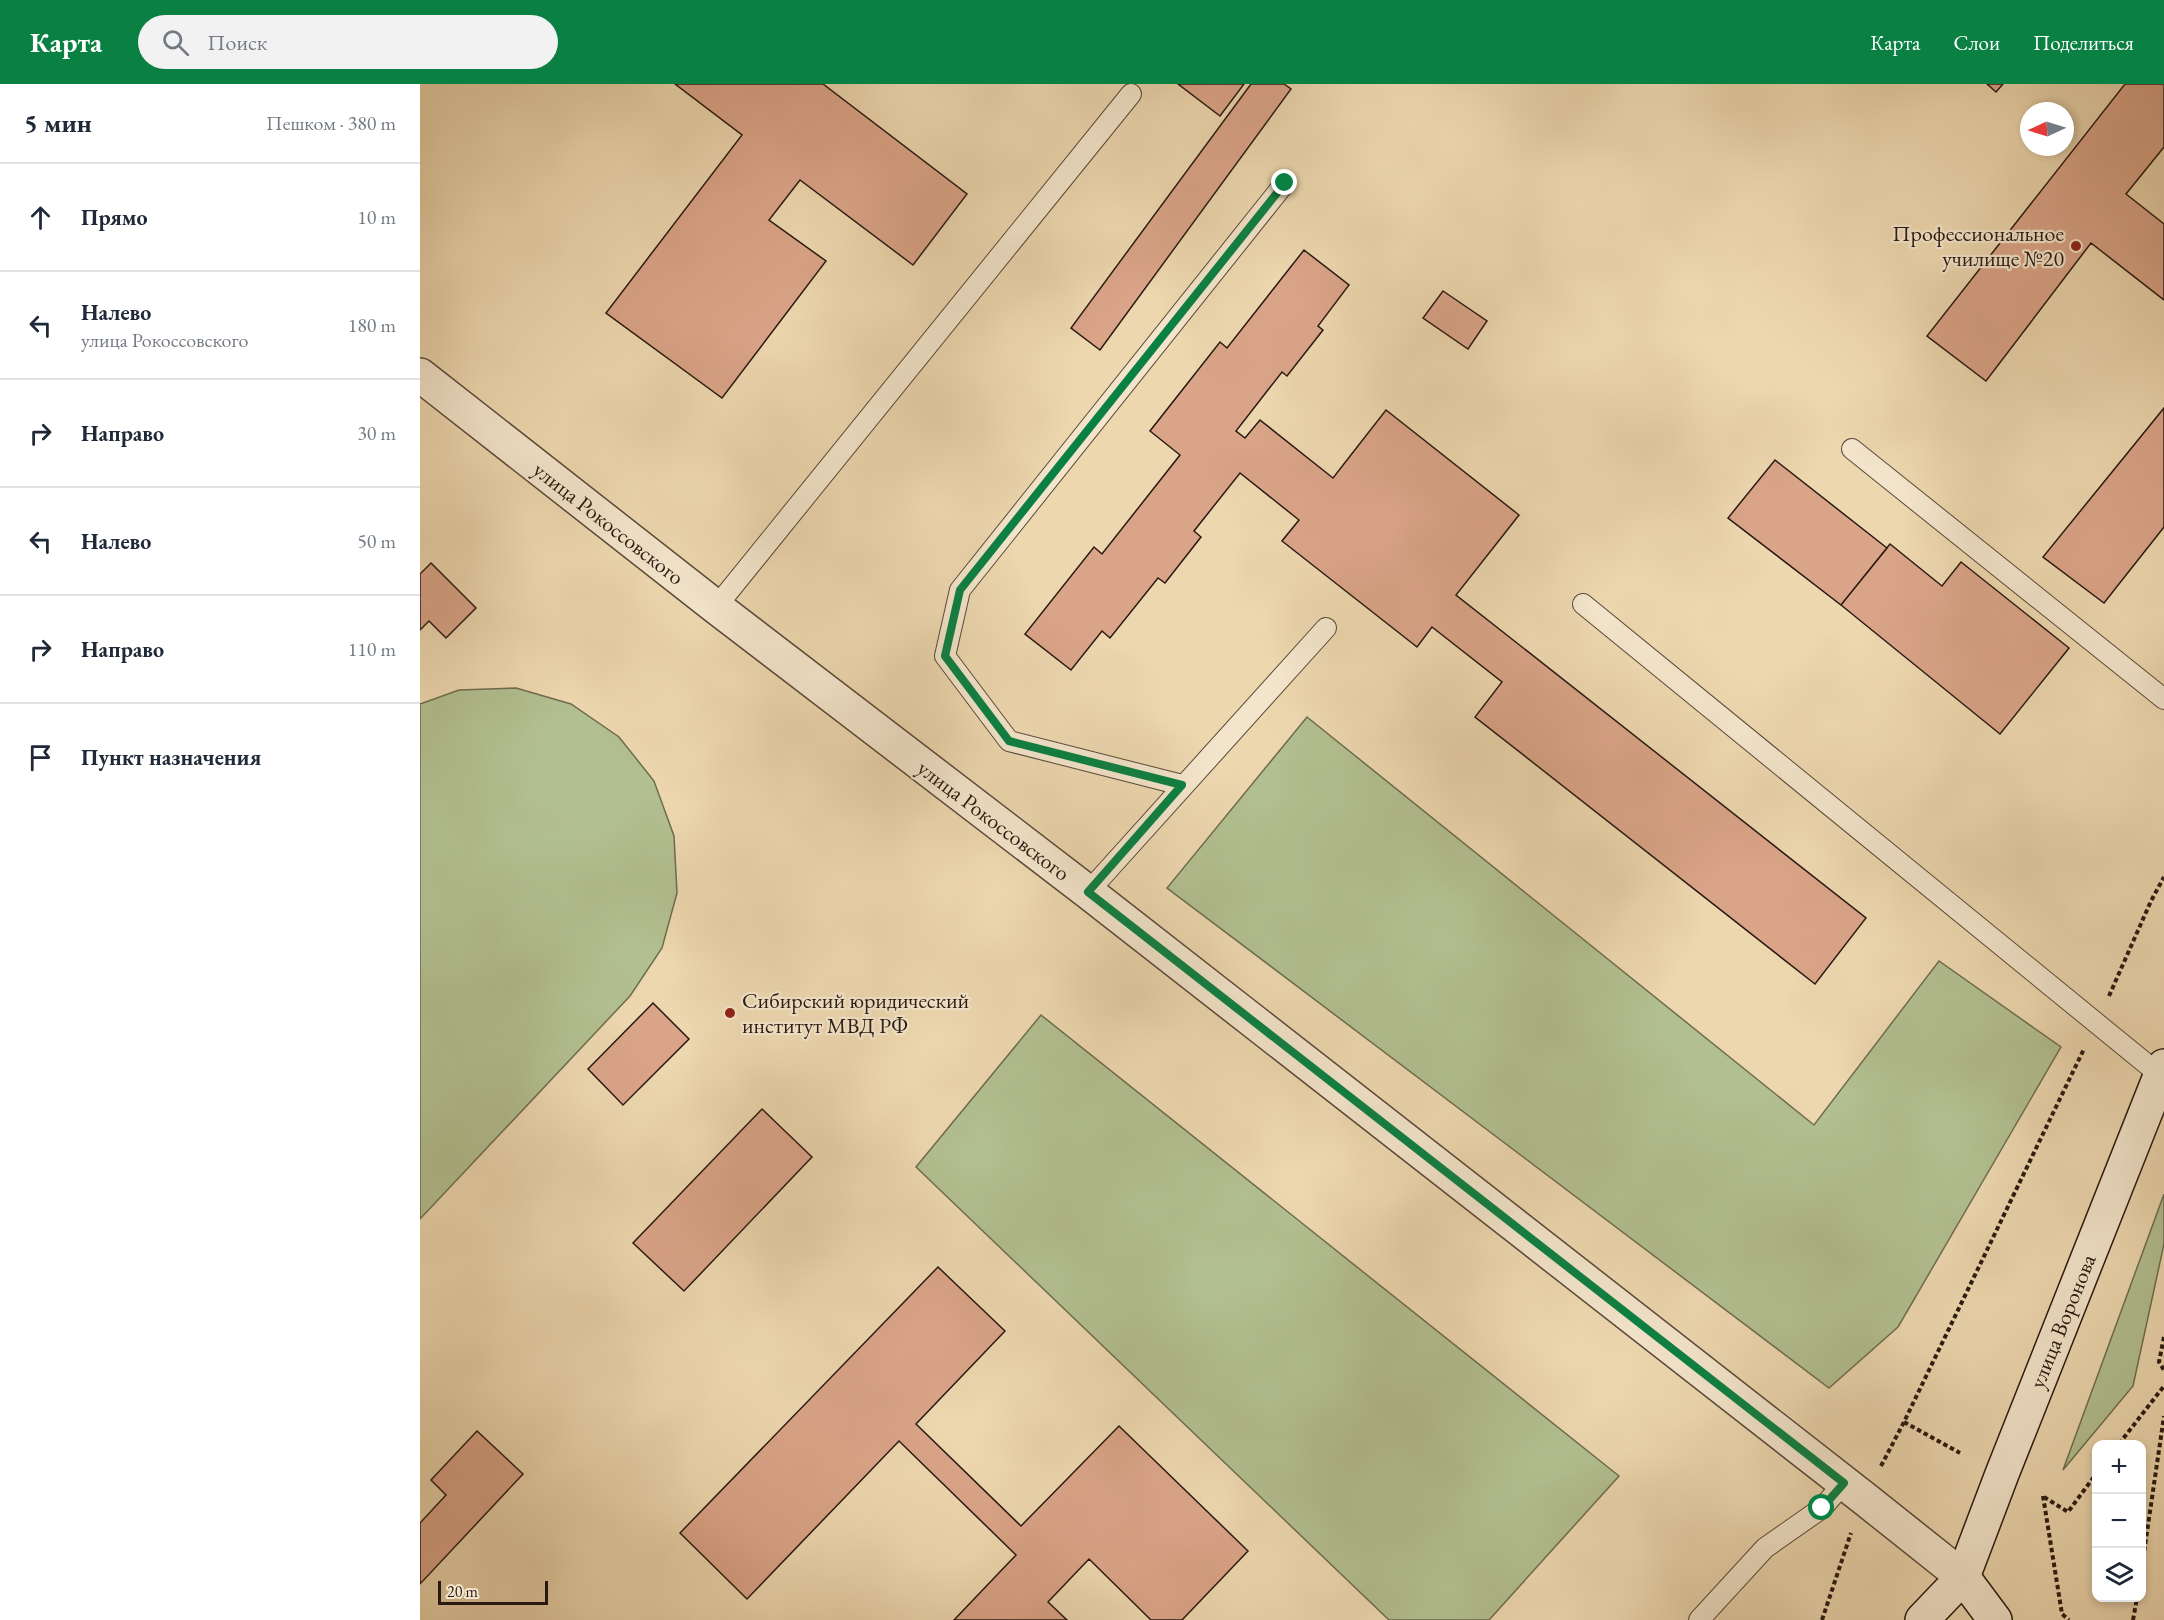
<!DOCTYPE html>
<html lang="ru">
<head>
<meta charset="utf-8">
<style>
	:root { --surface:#fff; --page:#f2f2f3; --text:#1f2937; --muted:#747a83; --line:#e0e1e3; --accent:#0b8043 }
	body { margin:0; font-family:"EB Garamond",serif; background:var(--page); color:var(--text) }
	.controls { position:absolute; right:18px; bottom:18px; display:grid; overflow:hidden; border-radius:12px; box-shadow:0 3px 9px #0003 }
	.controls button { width:54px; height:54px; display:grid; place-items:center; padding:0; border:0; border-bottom:2px solid var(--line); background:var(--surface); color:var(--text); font:30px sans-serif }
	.compass { position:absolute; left:1600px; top:18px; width:54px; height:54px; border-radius:50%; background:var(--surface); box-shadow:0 3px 9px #0003; rotate:266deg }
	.scale { position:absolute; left:18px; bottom:15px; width:110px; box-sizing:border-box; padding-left:6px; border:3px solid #291911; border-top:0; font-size:16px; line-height:21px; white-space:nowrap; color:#291911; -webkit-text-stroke:4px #f3e5cb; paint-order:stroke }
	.stop { position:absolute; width:18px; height:18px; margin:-14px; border:4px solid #0b8043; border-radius:50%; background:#fff }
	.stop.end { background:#0b8043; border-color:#fff; box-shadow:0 2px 6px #0008 }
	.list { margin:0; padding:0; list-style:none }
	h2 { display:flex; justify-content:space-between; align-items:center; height:78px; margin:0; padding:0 24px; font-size:26px }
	h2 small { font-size:20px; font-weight:400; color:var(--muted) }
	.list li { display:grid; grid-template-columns:39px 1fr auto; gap:18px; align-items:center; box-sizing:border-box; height:108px; padding:0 24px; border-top:2px solid var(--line) }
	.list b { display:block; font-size:22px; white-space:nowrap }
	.list p { margin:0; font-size:20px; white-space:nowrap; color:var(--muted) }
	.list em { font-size:20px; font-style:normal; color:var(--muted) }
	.icon { flex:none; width:33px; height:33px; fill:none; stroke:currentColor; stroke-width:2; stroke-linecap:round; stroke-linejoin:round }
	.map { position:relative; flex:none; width:1744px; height:1536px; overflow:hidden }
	header { display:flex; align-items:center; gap:36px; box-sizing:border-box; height:84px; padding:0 30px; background:var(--accent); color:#fff }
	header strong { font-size:28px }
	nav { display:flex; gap:33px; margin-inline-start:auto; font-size:21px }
	.search { width:420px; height:54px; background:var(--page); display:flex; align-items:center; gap:15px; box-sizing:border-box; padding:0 21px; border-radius:33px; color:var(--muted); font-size:22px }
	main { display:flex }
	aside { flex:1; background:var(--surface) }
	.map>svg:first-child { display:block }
	.green { fill:#b2bf90; stroke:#6e6c50; stroke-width:1.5 }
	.building { fill:#daa488; stroke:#291911; stroke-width:1.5 }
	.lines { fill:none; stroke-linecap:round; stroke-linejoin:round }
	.service-casing { stroke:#5a4838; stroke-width:22 }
	.minor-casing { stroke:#5a4838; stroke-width:36 }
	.secondary-casing { stroke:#291911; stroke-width:36 }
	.path { stroke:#291911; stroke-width:4; stroke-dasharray:4.5 3; stroke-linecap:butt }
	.service { stroke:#f3e5cb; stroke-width:20 }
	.minor { stroke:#f3e5cb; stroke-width:33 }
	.secondary { stroke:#f3e5cb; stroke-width:33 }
	.route { stroke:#0b8043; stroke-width:8 }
	.poi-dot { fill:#8f2418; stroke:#f3e5cb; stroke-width:2 }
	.labels { text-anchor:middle; stroke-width:4.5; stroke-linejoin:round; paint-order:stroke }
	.poi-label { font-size:22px; fill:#291911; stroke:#f3e5cb; text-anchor:end }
	.street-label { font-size:22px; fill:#291911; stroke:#f3e5cb }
</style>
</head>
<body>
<header>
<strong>Карта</strong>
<div class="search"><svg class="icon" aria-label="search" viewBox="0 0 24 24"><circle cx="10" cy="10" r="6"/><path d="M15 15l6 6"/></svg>Поиск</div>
<nav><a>Карта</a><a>Слои</a><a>Поделиться</a></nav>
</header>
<main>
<aside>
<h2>5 мин<small>Пешком · 380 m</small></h2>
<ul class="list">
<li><svg class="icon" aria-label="ahead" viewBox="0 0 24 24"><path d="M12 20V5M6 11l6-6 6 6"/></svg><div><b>Прямо</b></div><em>10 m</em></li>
<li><svg class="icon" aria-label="left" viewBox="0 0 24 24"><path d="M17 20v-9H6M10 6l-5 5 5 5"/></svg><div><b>Налево</b><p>улица Рокоссовского</p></div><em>180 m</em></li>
<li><svg class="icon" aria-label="right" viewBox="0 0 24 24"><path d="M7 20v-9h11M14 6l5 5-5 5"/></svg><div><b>Направо</b></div><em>30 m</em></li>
<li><svg class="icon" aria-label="left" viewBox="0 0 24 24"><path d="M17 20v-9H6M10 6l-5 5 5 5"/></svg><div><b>Налево</b></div><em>50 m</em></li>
<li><svg class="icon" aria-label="right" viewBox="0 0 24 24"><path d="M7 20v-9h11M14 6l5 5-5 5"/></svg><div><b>Направо</b></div><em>110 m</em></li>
<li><svg class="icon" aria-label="arrive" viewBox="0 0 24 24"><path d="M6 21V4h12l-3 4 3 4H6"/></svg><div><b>Пункт назначения</b></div></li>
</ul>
</aside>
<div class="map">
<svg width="1744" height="1536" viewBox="0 0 1744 1536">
	<rect width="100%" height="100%" fill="#edd7af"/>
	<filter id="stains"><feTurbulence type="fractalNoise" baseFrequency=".00333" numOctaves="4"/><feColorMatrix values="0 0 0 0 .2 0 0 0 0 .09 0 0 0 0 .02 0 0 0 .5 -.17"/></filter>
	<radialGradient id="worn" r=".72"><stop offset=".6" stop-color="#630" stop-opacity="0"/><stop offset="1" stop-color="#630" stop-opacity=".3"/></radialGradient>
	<path class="green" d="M96,604L151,620L199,653L234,697L254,752L257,809L242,864L210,912L0,1135V620L39,606Z
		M887,633L1394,1041L1519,877L1641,963L1478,1243L1409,1304L747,804Z
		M621,931L1199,1392L1069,1536H969L496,1083Z
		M1744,1110V1160L1713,1302L1643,1386Z"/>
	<path class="building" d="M255,0H403L547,110L493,181L380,96L349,136L406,177L302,314L186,229L322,51Z
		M758,0H824L800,32Z
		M831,0H864L871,5L680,266L651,244Z
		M1567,0H1583L1576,8Z
		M1705,0H1744V63L1706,110L1744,140V216L1671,159L1566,297L1507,252Z
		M884,166L929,201L898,242L903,246L867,292L862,288L816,347L825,354L840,336L913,394L966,326L1099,431L1036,511L1446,834L1395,900L1055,633L1082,598L1012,543L997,563L862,457L879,436L820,389L774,447L781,453L745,499L738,494L690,554L682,547L651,586L605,550L674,463L682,470L760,371L730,347L800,258L807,264Z
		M1023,207L1067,237L1048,265L1003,234Z
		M1744,324V443L1684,519L1623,473Z
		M1355,376L1467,464L1421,521L1308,434Z
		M1470,460L1522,502L1541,478L1649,564L1580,650L1421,521Z
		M11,479L56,524L26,554L9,537L0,546V490Z
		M233,919L269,955L203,1021L168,985Z
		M342,1025L392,1073L264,1207L213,1159Z
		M518,1183L585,1247L496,1340L601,1442L699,1342L828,1467L762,1536H731L669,1475L628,1518L647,1536H534L596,1471L479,1357L327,1515L260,1449Z
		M57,1347L103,1390L0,1500V1439L26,1411L11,1396Z"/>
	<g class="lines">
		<g class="service-casing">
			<path id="service" d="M1432,365L1744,615
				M1163,520L1740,991
				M296,523L711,10
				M762,701L589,657L525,572L540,506L865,99
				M668,808L906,544
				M1279,1536L1345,1464L1402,1424L1424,1399"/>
		</g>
		<g class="minor-casing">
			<path id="minor" d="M0,291L296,523L668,808L1445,1415L1543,1493"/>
		</g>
		<g class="secondary-casing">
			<path id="secondary" d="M1543,1493L1575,1536
				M1502,1536L1543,1493L1582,1390L1744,982"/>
		</g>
		<path class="path" d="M1689,912L1731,817L1744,793
			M1744,1253L1739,1278L1744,1286
			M1484,1338L1540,1369
			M1699,1360L1744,1302
			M1461,1382L1484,1338L1664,965
			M1623,1412L1642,1530L1649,1536
			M1624,1413L1648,1428L1676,1390
			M1722,1482L1744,1332
			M1402,1536L1431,1449
			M1713,1536L1717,1514"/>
		<use href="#service" class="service"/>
		<use href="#minor" class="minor"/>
		<use href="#secondary" class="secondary"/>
	</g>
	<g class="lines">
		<path class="route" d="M865,99L540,506L525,572L589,657L762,701L668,808L1424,1399L1402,1424"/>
	</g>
	<g class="poi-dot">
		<circle cx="1656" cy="162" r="6"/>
		<circle cx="310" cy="929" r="6"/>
	</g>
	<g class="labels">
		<g class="poi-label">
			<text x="1644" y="157">Профессиональное<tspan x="1644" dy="25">училище №20</tspan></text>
			<text x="322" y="924" text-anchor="start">Сибирский юридический<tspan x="322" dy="25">институт МВД РФ</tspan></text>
		</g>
		<g class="street-label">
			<text transform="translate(189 439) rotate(38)" y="8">улица Рокоссовского</text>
			<text transform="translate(574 736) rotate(37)" y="8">улица Рокоссовского</text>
			<text transform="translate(1642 1237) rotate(-68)" y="8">улица Воронова</text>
		</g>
	</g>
	<rect width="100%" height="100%" filter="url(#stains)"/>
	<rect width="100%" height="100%" fill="url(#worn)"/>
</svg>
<div class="controls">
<button>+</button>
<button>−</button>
<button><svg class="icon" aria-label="layers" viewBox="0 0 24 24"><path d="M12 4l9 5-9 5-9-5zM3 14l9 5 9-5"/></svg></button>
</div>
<svg class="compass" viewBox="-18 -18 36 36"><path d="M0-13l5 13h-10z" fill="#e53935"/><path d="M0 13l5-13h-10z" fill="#747a83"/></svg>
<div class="scale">20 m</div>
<div class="stop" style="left:1402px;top:1424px"></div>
<div class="stop end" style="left:865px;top:99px"></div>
</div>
</main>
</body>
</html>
